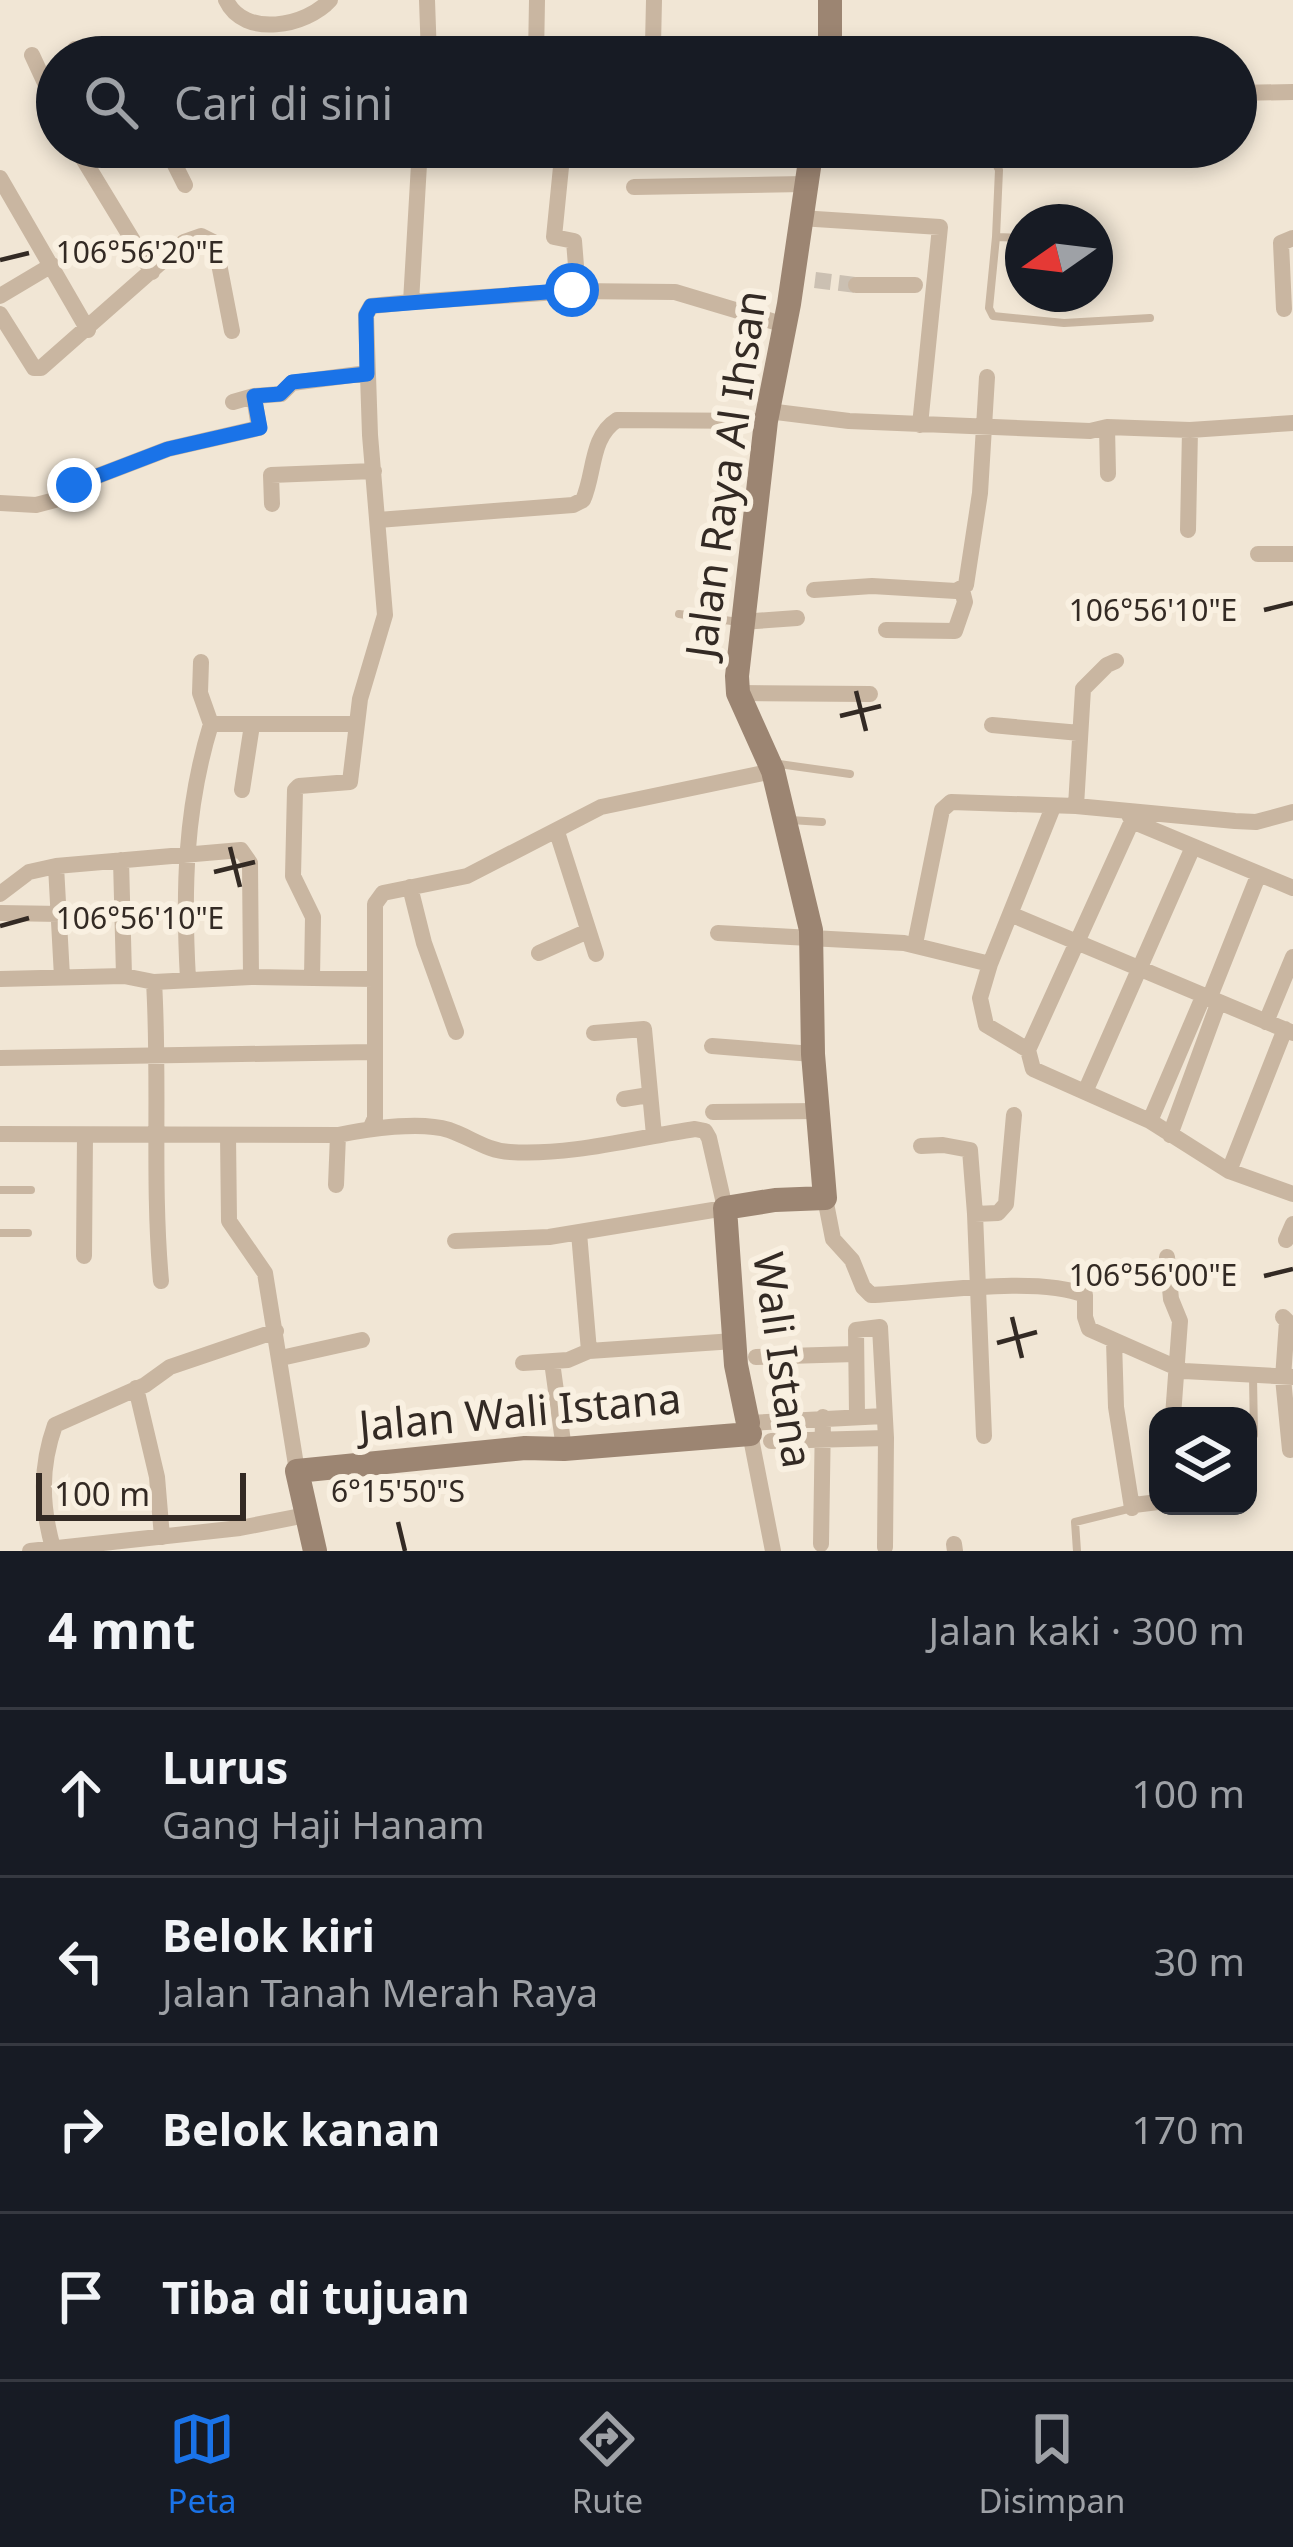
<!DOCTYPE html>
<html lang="id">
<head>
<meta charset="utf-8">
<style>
	:root { --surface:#171b24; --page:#20242c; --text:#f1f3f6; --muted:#9ea1a6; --line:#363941; --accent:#1a73e8 }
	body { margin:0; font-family:"Noto Sans",sans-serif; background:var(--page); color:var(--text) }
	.controls { position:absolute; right:36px; bottom:36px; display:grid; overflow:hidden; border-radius:24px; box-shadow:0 6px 18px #0003 }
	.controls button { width:108px; height:108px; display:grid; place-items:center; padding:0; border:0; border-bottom:3px solid var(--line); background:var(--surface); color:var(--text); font:60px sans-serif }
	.compass { position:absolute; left:1005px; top:204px; width:108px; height:108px; border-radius:50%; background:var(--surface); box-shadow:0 6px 18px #0003; rotate:256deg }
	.scale { position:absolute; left:36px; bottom:30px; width:210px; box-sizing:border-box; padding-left:12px; border:6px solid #332a24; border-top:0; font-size:33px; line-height:42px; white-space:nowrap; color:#332a24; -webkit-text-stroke:9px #f9f0e1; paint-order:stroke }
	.stop { position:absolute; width:36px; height:36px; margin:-27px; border:9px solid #1a73e8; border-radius:50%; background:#fff }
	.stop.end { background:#1a73e8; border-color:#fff; box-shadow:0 3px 12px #0008 }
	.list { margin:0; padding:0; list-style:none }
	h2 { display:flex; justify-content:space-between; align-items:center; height:156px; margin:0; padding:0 48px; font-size:51px }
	h2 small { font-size:39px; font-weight:400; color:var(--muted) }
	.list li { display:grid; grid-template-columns:78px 1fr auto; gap:36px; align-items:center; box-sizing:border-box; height:168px; padding:0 48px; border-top:3px solid var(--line) }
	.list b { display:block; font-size:45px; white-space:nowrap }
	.list p { margin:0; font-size:39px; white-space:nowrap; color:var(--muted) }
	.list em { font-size:39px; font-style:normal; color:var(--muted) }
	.icon { flex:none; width:66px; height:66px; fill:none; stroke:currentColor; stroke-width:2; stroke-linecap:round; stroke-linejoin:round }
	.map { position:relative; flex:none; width:1293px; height:1551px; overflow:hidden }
	.search { position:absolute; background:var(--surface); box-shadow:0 6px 18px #0003; left:36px; right:36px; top:36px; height:132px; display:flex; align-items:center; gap:30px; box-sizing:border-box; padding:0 42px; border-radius:66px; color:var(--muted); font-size:45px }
	.sheet { height:828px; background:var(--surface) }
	nav { display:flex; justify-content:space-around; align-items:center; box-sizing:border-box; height:168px; border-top:3px solid var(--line); background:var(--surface); font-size:33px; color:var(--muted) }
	nav a { display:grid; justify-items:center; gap:6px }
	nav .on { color:var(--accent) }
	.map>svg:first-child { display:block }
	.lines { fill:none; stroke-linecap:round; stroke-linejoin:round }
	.street-tunnel { stroke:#cbc0b2; stroke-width:16; stroke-dasharray:16 8; stroke-linecap:butt }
	.lane { stroke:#c9b6a1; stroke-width:8 }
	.street { stroke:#c9b6a1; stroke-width:16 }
	.secondary { stroke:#9c8572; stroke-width:24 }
	.route { stroke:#1a73e8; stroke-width:15 }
	.ticks { fill:none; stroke:#332a24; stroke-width:4.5 }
	.labels { text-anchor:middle; stroke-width:12; stroke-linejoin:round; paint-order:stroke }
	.street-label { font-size:42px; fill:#332a24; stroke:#f9f0e1 }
	.ticks-label { font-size:30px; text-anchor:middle; fill:#332a24; stroke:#f9f0e1; stroke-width:12; stroke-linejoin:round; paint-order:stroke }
</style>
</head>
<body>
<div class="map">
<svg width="1293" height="1551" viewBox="0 0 1293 1551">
	<rect width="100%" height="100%" fill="#f1e6d5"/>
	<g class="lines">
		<path class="street-tunnel" d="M815,280L856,285"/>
		<path class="lane" d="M889,147L996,164L999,170L996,237L1023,238
			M996,237L989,308L993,316L1064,323L1150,318
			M1095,243H1101
			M679,614L739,622
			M779,764L850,774
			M790,820L822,822
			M0,1190H31
			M0,1233H28
			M1253,1377L1254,1435
			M1077,1551L1075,1522L1132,1508"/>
		<path class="street" d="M226,0C244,39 307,26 330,0
			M427,0L429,57
			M75,49L117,57
			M32,55L57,109
			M536,57L537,0
			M645,57L653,45L654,0
			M1236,93L1293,92
			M76,147L152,272
			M166,147L185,185
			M563,147L554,237L574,241L578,291
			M0,178L88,330
			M634,187L805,184
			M800,218L940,227L920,425
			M856,285H915
			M0,296L52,265
			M411,302L572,291L675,292L785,325
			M1284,309L1281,243L1293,238
			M0,314L34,368H41L184,242L201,236L215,243L232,331
			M233,402L254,396
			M768,411L849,421L1090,431L1107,427L1190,430L1293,423
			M1107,427L1108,474
			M0,503L36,505L55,500L74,485L168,449L259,428L254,396L281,394L292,383L367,373
			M272,504L271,475L374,471
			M378,520L573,505L583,500C595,474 590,437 617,420L766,421
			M1188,530L1190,430
			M1258,554H1293
			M814,590L872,586L956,591L966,585L980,493L987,377
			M741,622L797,618
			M886,630L955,631L965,602L962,590
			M201,662L200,693L211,724
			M738,693L870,694
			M992,725L1080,733
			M242,790L252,725
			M1076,806L1083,689L1107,665L1116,661
			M1053,807L990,964L980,998L986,1025L1028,1050L1033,1069L1150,1121L1229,1171L1293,1194
			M1129,815L1132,821L1293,888
			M557,832L596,954
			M121,860L124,976
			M56,866L62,977
			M410,887L424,943L456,1032
			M0,894L29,872L56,866L241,850L250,863L251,977
			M0,913L61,914
			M1010,914L1293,1033
			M718,933L904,943L990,964
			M915,944L942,810L951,802L1076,806L1235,821L1256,822L1293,812
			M539,953L588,931
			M312,978L313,917L293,876L295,790L299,786L350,782L360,699L385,615L370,435L366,315L371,306L411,302L420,147
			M0,979L124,976L154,982L251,977L373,979
			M188,979C183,891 185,808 211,724H355
			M154,982C160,1082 152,1181 161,1281
			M1209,999L1258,876
			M1266,1022L1293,957
			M594,1033L644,1029L654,1135
			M712,1046L813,1054
			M1028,1050L1132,821
			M0,1058L372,1052
			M1085,1092L1193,847
			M624,1099L649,1095
			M713,1112L820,1111
			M1150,1121L1203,997
			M370,1129L375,1118V904L383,893L467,876L601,807L773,771
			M0,1134L338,1135C368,1129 420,1121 449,1130C470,1137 487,1151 510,1152C570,1156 635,1138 695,1129L705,1131L709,1138L725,1208L549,1237L455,1241
			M228,1135L229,1221L265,1273L297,1471
			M1170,1135L1218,1004
			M921,1146L943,1145L970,1150L975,1214
			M1229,1171L1285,1029
			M336,1185L338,1135
			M825,1198L833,1239L852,1260L863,1287L871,1295C927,1293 1037,1275 1085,1295V1317L1089,1329L1184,1371L1293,1377
			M1286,1240L1293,1224
			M84,1256L85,1135
			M1167,1257L1171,1299L1180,1321L1173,1416
			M1283,1317L1287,1321L1283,1378L1290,1450
			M1114,1341L1116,1407L1132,1508
			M589,1351L734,1341
			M756,1357L855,1354
			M281,1358L362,1340
			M552,1362L564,1449
			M523,1363L568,1360L589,1351L579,1233
			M136,1388L157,1477L162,1537
			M857,1415L856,1330L880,1327L886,1438L885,1547
			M984,1436L975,1214L998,1213L1006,1204L1014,1115
			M771,1441L886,1438
			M1134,1505L1158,1502
			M821,1544L823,1417
			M954,1544L955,1551
			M53,1548C41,1505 40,1467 55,1425L145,1385L170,1367L276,1331
			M30,1551L240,1528L306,1515
			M773,1551L748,1423L884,1416"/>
		<path class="secondary" d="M830,57V0
			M748,1423L736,1365L725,1208L775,1200L825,1198L813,1054L811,930L773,771L738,693L737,676L766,421L789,304L812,147
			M315,1551L297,1471L525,1448L564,1449L750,1434"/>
	</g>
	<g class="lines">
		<path class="route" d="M74,485L168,449L260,428L254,396L280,394L292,382L367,374L366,315L371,306L572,290"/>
	</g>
	<path class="ticks" d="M0,260L29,253M1264,610L1293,603M856,691L866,731M840,716L881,706M230,847L240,887M214,872L255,862M0,926L29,918M1264,1276L1293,1269M1012,1317L1022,1358M997,1343L1037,1332M398,1522L405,1551"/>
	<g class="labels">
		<g class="street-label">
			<text transform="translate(726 474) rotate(-82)" y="15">Jalan Raya Al Ihsan</text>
			<text transform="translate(783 1360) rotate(82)" y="15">Wali Istana</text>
			<text transform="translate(520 1412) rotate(-5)" y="15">Jalan Wali Istana</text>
		</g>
	</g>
	<g class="ticks-label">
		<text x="140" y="263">106°56'20"E</text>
		<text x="1153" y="621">106°56'10"E</text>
		<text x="140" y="929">106°56'10"E</text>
		<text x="1153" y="1286">106°56'00"E</text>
		<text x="398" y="1502">6°15'50"S</text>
	</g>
</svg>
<div class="controls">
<button><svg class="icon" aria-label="layers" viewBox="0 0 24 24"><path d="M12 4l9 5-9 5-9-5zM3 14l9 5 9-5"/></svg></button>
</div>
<svg class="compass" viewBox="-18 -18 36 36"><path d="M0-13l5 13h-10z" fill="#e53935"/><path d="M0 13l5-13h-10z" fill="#9ea1a6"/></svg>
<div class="scale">100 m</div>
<div class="stop" style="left:572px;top:290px"></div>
<div class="stop end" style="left:74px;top:485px"></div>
<div class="search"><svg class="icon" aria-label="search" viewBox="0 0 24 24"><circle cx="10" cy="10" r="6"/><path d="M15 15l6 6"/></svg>Cari di sini</div>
</div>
<section class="sheet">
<h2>4 mnt<small>Jalan kaki · 300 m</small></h2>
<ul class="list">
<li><svg class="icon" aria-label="ahead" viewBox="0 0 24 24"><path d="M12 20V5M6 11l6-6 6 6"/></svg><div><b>Lurus</b><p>Gang Haji Hanam</p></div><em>100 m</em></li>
<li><svg class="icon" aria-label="left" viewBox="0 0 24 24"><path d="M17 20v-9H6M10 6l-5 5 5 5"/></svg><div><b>Belok kiri</b><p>Jalan Tanah Merah Raya</p></div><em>30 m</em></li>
<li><svg class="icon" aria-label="right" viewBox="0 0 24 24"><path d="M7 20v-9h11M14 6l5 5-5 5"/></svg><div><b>Belok kanan</b></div><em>170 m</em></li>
<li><svg class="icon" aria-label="arrive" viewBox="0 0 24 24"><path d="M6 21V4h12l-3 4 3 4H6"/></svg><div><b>Tiba di tujuan</b></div></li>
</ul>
</section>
<nav>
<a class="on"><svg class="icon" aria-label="map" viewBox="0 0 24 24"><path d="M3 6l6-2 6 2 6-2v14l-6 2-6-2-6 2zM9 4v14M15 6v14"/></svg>Peta</a>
<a><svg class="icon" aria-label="directions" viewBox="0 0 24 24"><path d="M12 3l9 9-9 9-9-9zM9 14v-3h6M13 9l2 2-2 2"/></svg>Rute</a>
<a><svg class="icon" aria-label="saved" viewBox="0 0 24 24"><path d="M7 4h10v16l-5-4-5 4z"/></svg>Disimpan</a>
</nav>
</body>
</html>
